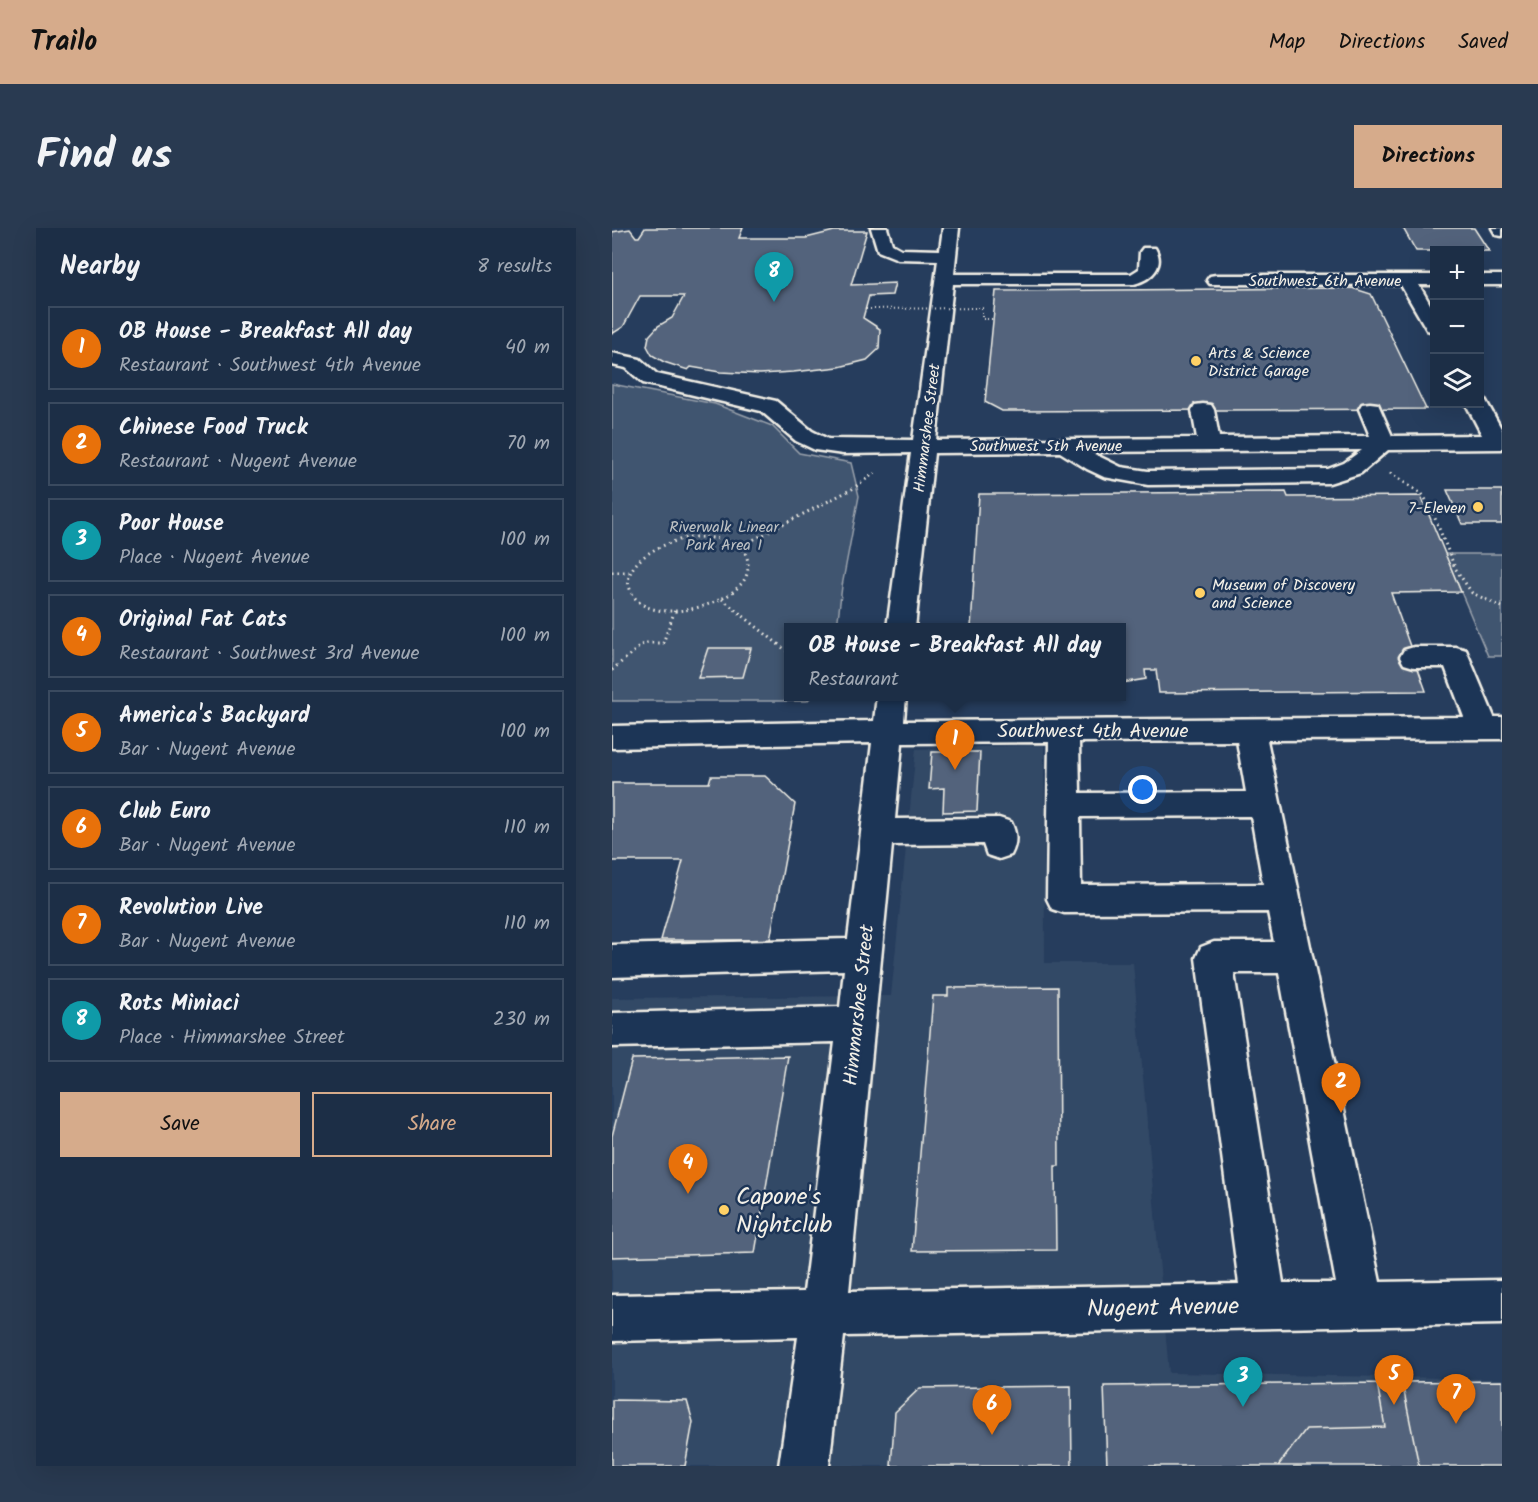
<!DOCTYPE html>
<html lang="en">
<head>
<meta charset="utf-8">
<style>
	:root { --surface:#1c2e46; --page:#293a51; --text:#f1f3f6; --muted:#a0a8b3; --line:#3a4a5f; --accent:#d6ab8b }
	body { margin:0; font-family:Kalam,sans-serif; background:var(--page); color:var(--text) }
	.controls { position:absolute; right:18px; top:18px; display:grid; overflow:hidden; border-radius:0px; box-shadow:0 6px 24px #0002 }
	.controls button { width:54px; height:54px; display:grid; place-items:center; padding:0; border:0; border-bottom:2px solid var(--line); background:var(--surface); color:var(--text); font:30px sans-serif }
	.you { position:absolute; left:531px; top:562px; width:21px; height:21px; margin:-15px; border:4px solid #fff; border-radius:50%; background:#1a73e8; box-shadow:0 0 0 9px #1a73e833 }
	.badge { display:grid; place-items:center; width:39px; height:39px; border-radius:50%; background:var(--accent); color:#fff; font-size:20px; font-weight:700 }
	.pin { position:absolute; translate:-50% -50px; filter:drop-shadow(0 2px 3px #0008) }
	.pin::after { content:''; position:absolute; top:32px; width:21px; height:18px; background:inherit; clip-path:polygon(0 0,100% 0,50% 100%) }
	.popup { position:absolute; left:172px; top:395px; width:342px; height:78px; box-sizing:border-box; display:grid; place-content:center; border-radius:0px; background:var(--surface); filter:drop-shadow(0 2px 4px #0005); font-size:20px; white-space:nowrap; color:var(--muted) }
	.popup b { font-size:22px; color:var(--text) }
	.popup::after { content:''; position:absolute; left:50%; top:100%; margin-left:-12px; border:12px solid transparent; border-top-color:var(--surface) }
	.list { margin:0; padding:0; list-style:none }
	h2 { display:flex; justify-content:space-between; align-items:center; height:78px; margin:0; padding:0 24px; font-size:26px }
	h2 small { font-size:20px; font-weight:400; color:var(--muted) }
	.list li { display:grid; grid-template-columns:39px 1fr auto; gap:18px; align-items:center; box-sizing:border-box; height:84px; margin:0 12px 12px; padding:0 12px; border:2px solid var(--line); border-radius:0px }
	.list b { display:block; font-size:22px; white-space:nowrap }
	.list p { margin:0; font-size:20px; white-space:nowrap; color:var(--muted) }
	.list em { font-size:20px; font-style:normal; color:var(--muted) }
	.actions { display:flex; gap:12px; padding:18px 24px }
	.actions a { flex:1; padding:14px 0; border:2px solid var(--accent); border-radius:0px; text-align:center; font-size:21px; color:var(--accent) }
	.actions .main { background:var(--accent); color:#111 }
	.icon { flex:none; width:33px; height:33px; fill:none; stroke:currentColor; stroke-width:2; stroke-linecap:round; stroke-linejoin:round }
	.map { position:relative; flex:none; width:890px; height:1238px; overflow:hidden; border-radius:0px }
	header { display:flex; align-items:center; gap:36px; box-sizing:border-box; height:84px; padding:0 30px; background:var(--accent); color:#111 }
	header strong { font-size:28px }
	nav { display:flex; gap:33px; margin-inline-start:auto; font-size:21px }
	.intro { display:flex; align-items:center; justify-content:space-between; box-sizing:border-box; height:144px; padding:0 36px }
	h1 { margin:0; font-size:42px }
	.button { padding:15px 27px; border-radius:0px; background:var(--accent); color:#111; font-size:21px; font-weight:700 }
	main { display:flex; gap:36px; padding:0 36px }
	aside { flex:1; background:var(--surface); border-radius:0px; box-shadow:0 6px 24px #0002 }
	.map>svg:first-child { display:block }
	.built { fill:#334966 }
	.green { fill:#40546f; stroke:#9aa2ac; stroke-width:1.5 }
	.building { fill:#52647b; stroke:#f4f1e8; stroke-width:1.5 }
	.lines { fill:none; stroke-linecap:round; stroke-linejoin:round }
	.minor-casing { stroke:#f4f1e8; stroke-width:5 }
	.major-casing { stroke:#f4f1e8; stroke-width:5 }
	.path { stroke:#f4f1e8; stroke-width:3; stroke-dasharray:1.5 4; stroke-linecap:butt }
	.minor { fill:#1d3557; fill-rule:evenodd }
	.major { fill:#1d3557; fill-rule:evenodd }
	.path-bridge { stroke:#f4f1e8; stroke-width:2; stroke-dasharray:1 3; stroke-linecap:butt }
	.poi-dot { fill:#ffd166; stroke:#1d3557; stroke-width:2 }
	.labels { text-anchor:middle; stroke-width:5; stroke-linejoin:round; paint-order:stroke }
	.far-street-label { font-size:16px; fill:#f4f1e8; stroke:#1d3557 }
	.far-poi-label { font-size:16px; fill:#f4f1e8; stroke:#1d3557; text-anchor:start }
	.far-park-label { font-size:16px; fill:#bec2c4; stroke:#1d3557 }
	.street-label { font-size:20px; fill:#f4f1e8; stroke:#1d3557 }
	.near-poi-label { font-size:24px; fill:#f4f1e8; stroke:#1d3557; text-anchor:start }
	.near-street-label { font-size:24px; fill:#f4f1e8; stroke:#1d3557 }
</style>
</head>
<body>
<header>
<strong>Trailo</strong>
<nav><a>Map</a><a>Directions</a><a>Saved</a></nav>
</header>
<div class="intro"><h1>Find us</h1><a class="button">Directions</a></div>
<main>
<aside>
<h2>Nearby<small>8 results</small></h2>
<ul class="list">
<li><span class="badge" style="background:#e8710a">1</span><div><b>OB House - Breakfast All day</b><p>Restaurant · Southwest 4th Avenue</p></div><em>40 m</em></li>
<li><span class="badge" style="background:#e8710a">2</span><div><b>Chinese Food Truck</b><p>Restaurant · Nugent Avenue</p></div><em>70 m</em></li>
<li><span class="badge" style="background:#0f9aa8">3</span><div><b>Poor House</b><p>Place · Nugent Avenue</p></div><em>100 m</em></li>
<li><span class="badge" style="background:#e8710a">4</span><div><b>Original Fat Cats</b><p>Restaurant · Southwest 3rd Avenue</p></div><em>100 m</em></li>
<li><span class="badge" style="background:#e8710a">5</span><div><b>America's Backyard</b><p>Bar · Nugent Avenue</p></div><em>100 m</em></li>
<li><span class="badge" style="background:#e8710a">6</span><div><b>Club Euro</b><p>Bar · Nugent Avenue</p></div><em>110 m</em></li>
<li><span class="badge" style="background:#e8710a">7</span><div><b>Revolution Live</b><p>Bar · Nugent Avenue</p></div><em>110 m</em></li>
<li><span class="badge" style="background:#0f9aa8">8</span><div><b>Rots Miniaci</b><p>Place · Himmarshee Street</p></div><em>230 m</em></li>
</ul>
<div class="actions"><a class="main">Save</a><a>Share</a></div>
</aside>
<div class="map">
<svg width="890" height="1238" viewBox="0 0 890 1238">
	<rect width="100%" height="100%" fill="#263d5d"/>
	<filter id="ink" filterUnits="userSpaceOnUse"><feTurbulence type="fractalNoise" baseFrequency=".0167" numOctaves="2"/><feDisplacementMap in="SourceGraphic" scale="12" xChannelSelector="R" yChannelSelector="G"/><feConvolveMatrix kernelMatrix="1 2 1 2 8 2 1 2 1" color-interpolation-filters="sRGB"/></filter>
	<g filter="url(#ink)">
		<path class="built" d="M432,517L433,735H521L557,1145L890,1151V1238H0V770L279,768L304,521Z"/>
		<path class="green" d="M0,156L103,176L160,198L187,225L239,235L247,268L230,358L225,399L176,400V468L199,469L195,473H0Z
			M833,326H890V428H876Z"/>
		<path class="building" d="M33,0H131L127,10H194L222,3H255L239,57L283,55L280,67L257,68L251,90L268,101L267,121L255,132L227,139L181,144L148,146L108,144L79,139L76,142L52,134L40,127L35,118L37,108L46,98L60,90L72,68H28L11,99L0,106V4L18,1L24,9H27Z
			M791,0H862L877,23H804Z
			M740,60L759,66L814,181L390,183L373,174L384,63Z
			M835,262H890V296H850Z
			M674,264L676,269L809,268L849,364L779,365L814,463L547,465L544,442H533L534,451L509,455V400H359L367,266Z
			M674,264L676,269L809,268L849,364L779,365L814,463L547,465L544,442H533L534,451L509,455V400H359L367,266Z
			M96,420H139L131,449L86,450Z
			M320,524H368L365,583L331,584L332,560L317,561Z
			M99,548H153L183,576L158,712H49L71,633H0V555H97Z
			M446,759L447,938H443L444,1022L300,1023L321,768H336V760Z
			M176,828L143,1025L0,1029V908L20,831Z
			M890,1153V1238H807L790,1154Z
			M790,1154L807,1238H666L694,1201L773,1199L765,1155Z
			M765,1155L773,1199L694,1201L666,1238H495L492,1158Z
			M459,1158L460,1238H279L283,1184L308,1160Z
			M0,1172L75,1173L81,1194L73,1238H0Z"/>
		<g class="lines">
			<g class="minor-casing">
				<path id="minor" d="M259,0H275L280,16L289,21L328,22L331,0H347L342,46H519L527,41L528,24L531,20H543C554,38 539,52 522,56H341L324,212L585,210L580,182L583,177L591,176L599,177L602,182L607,209L758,208L747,181L750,176L758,175L766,176L780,208L870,207L854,176H867V170L873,171L890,202V221L776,222L749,245L717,255L536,257L492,249L475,241L448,224L322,225L303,400H275L299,225L231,226L203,222L184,213L149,183L31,155L14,140L0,137V125L28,131L45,146L164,173L200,203L216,211L301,212L326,32L286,31L266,23ZM750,222L732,235L716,241L536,243L509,239L478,224Z
					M604,47H822V57H807L822,83V104L815,102L789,57L598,56L595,52L598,48Z
					M867,47H890V57H867Z
					M802,419H844L854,422L882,489H890V511L655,512L768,1054L890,1052V1096L232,1108L217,1238H167L186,1109L0,1113V1067L192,1064L223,814L0,819V785L228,779L232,742L0,749V717L236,711L260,515L0,520V498L262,493L265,468H294L292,493L852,489L833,439H802L792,436L788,429L792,422ZM625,513L634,564L468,565L467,514ZM437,514L435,671L440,681L452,685L656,684L662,714H602L589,719L584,730L627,1056L237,1063L280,617L371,616L375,627L387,631L399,627C405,615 405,606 399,594L387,590L283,591L290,515ZM639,588L651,656L469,657L468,589ZM622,745H667L724,1055H671Z"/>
			</g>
			<g class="major-casing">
				<path id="major" d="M880,0H890V8L884,7Z"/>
			</g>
			<path class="path" d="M778,245L810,266L818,278L843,340L860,365L890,379
				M77,309C97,309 137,309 136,338C136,346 133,353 127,358C118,368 104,374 91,378C68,385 28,389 18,361C14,352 18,343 24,336C37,321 59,314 77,309Z
				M127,319L240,261L263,245
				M0,344H17
				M110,371L176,424
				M0,442L32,415H51L63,382"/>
			<use href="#minor" class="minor"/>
			<use href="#major" class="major"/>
			<path class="path-bridge" d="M254,81L370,80V91H382"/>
		</g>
	</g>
	<g class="poi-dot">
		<circle cx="584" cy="133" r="6"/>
		<circle cx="866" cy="279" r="6"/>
		<circle cx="588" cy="365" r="6"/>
		<circle cx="112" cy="982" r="6"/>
	</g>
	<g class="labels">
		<g class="far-street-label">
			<text x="713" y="58">Southwest 6th Avenue</text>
			<text transform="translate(314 200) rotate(-83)" y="6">Himmarshee Street</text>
			<text x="434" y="223">Southwest 5th Avenue</text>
		</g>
		<g class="far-poi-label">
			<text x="596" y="130">Arts &amp; Science<tspan x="596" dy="18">District Garage</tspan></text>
			<text x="854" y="285" text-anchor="end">7-Eleven</text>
			<text x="600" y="362">Museum of Discovery<tspan x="600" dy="18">and Science</tspan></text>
		</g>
		<g class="far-park-label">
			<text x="112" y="304">Riverwalk Linear<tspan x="112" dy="18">Park Area 1</tspan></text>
		</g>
		<g class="street-label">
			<text x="481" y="509">Southwest 4th Avenue</text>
			<text transform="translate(246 777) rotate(-84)" y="7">Himmarshee Street</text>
		</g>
		<g class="near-poi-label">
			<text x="124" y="976">Capone's<tspan x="124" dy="28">Nightclub</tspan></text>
		</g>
		<g class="near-street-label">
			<text transform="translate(551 1079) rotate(-1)" y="8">Nugent Avenue</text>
		</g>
	</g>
</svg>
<div class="controls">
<button>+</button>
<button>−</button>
<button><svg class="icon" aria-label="layers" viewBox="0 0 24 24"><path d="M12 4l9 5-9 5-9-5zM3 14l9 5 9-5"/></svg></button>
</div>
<div class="you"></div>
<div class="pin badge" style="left:343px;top:542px;background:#e8710a">1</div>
<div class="popup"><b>OB House - Breakfast All day</b>Restaurant</div>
<div class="pin badge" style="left:729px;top:885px;background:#e8710a">2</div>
<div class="pin badge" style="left:631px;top:1179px;background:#0f9aa8">3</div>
<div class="pin badge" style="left:76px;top:966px;background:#e8710a">4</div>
<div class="pin badge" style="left:782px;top:1177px;background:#e8710a">5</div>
<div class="pin badge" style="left:380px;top:1207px;background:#e8710a">6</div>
<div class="pin badge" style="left:844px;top:1196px;background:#e8710a">7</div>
<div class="pin badge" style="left:162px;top:74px;background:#0f9aa8">8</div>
</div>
</main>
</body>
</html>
